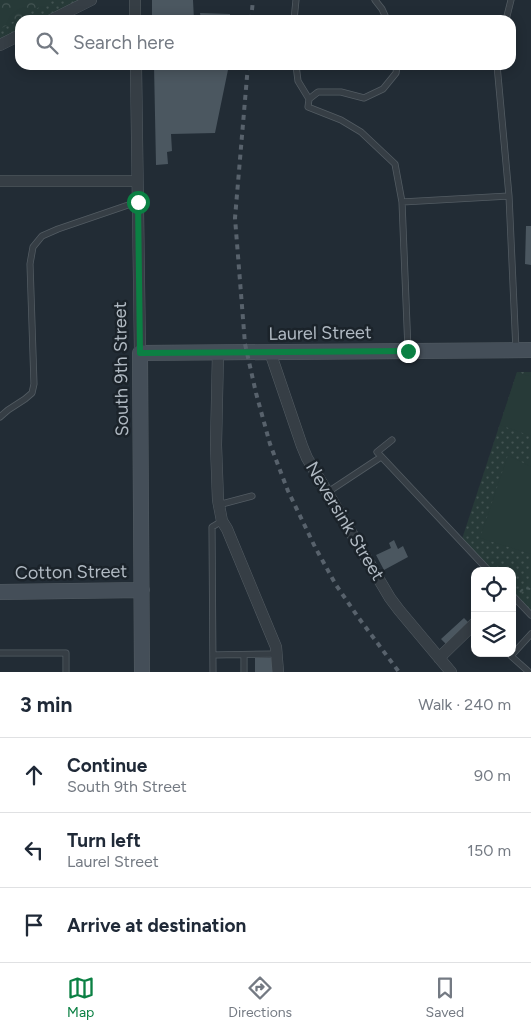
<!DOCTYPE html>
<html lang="en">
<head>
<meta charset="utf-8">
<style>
	:root { --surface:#fff; --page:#f2f2f3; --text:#1f2937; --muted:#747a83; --line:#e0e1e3; --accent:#0b8043 }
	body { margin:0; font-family:Figtree,sans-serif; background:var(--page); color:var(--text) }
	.controls { position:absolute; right:15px; bottom:15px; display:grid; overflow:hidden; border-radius:10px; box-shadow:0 2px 12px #0003 }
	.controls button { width:45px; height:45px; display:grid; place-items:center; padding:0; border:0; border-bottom:1px solid var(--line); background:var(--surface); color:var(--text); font:25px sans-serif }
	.stop { position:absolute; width:15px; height:15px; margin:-11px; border:4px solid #0b8043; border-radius:50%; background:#fff }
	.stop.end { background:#0b8043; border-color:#fff; box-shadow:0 1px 5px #0008 }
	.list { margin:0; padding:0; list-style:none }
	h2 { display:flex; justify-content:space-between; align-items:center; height:65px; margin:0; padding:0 20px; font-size:21px }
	h2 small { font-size:16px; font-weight:400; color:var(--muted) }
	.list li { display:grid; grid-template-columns:32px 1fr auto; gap:15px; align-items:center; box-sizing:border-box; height:75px; padding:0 20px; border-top:1px solid var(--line) }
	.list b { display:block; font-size:19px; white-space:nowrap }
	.list p { margin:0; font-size:16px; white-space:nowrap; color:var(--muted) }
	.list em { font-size:16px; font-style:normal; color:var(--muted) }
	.icon { flex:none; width:28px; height:28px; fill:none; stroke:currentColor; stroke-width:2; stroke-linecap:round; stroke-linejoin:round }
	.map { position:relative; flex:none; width:531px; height:672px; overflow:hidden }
	.search { position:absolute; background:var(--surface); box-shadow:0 2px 12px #0003; left:15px; right:15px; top:15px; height:55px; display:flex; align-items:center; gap:12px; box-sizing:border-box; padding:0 18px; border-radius:15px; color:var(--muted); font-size:19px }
	.sheet { height:290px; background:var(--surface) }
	nav { display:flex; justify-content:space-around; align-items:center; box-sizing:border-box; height:70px; border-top:1px solid var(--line); background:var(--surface); font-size:14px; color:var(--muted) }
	nav a { display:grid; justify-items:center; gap:2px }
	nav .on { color:var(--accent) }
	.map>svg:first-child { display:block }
	.green { fill:url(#green-dots) }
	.forest { fill:url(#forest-crowns) }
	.pitch { fill:#273a38 }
	.building { fill:#4b5760 }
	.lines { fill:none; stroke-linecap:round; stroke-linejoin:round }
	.lane-casing { stroke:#535c63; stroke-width:7 }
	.street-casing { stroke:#535c63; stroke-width:12 }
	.secondary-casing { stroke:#535c63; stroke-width:16 }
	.path { stroke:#465757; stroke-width:2; stroke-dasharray:4 4; stroke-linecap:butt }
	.lane { stroke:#363e45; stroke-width:5.5 }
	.street { stroke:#363e45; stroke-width:11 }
	.secondary { stroke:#444e58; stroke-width:15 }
	.rail { stroke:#58626c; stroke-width:4; stroke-dasharray:5 5; stroke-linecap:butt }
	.route { stroke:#0b8043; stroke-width:6 }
	.labels { text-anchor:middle; stroke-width:5; stroke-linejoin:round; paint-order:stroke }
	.street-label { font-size:18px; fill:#b0b9c2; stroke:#1b232a }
</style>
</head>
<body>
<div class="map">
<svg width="531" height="672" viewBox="0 0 531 672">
	<defs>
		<pattern id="green-dots" width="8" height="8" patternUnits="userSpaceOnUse" patternTransform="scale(1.25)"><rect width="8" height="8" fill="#273a38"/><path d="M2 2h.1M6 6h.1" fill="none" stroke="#445453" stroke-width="1.8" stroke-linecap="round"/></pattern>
		<pattern id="forest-crowns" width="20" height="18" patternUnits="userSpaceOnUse" patternTransform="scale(1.25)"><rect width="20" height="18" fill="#273a38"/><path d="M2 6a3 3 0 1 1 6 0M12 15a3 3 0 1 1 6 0" fill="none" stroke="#445453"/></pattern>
	</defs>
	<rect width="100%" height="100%" fill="#222c35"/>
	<path class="green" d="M0,0H91L51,20H20V35L0,45Z
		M517,372H531V611L512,592V571H492L462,539Z"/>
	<path class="forest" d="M0,0H52L0,29Z"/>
	<path class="pitch" d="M517,372L531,377V436L500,425Z
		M508,455L531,467V554L480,538Z"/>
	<path class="building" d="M152,0H193L194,20H152Z
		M200,13L230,14V20H201Z
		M154,65H229L215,133L171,134L172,151L167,152L168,164L156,165Z
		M526,226H531V265L525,264Z
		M394,540L398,549L403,546L408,557L384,570L376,555L391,548L389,543Z
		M464,618L469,623L446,644L441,639Z
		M255,658H275L274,672H255Z"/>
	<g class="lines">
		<g class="lane-casing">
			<path id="lane" d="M375,0L382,9L387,20
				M294,20L296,0
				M506,20L511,0
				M296,65L298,81L309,99
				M397,65L396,73L383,89L364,98L341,92H318L309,99L308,107L341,120L361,132L395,164L402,202L509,196L516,350
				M497,65L509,196
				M402,202L408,350
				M0,417L8,410L25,399L32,393L34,384L30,264L33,247L42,236L58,229L137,202
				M392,440L377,452L489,571
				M328,492L381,457
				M218,505L252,496
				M512,595L531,615
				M0,653H66V672
				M213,655L277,654
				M244,655V672
				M213,672L212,527L222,521
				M529,672L511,656L531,634"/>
		</g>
		<g class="street-casing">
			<path id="street" d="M135,0V20
				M51,20L91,0
				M0,45L20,35
				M136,65L140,353
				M0,181H137
				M270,352L302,446L307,458L390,598L399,610L451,672
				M218,353L216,445L218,500L222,521L227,529L276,647L278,672
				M439,658L475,623"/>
		</g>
		<g class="secondary-casing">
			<path id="secondary" d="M0,592L142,590
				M142,672L140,353L531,350"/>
		</g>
		<path class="path" d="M520,592L524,588L531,589"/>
		<use href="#lane" class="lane"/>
		<use href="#street" class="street"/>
		<use href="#secondary" class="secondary"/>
		<path class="rail" d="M251,20L253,0
			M248,65L235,218L245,344L256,393L270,444L288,491L315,547L336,585L358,617L399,672"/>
	</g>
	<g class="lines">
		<path class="route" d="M138,202L140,353L408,351"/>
	</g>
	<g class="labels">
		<g class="street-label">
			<text transform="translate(320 333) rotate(-1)" y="6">Laurel Street</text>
			<text transform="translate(121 369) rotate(-91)" y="6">South 9th Street</text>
			<text transform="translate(345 521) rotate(59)" y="6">Neversink Street</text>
			<text transform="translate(71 572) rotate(-1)" y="6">Cotton Street</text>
		</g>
	</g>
</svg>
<div class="controls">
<button><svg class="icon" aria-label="locate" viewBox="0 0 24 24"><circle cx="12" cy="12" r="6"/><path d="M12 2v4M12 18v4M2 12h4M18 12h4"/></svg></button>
<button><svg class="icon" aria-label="layers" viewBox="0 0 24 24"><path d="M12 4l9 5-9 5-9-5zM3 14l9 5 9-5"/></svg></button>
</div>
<div class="stop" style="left:138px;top:202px"></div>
<div class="stop end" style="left:408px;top:351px"></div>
<div class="search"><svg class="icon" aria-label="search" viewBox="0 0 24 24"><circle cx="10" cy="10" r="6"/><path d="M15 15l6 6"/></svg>Search here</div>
</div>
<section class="sheet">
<h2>3 min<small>Walk · 240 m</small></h2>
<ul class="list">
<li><svg class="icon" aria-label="ahead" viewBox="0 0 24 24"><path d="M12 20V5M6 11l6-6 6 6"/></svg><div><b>Continue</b><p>South 9th Street</p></div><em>90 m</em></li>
<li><svg class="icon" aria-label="left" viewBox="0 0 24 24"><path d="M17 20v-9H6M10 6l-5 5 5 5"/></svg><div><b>Turn left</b><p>Laurel Street</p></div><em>150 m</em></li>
<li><svg class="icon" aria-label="arrive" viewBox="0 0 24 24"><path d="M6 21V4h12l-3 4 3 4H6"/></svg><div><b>Arrive at destination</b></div></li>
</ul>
</section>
<nav>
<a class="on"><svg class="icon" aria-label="map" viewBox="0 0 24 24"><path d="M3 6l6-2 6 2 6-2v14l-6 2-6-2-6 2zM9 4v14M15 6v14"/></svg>Map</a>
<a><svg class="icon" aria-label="directions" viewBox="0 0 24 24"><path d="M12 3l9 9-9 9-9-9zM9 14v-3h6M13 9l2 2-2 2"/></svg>Directions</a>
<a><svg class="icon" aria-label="saved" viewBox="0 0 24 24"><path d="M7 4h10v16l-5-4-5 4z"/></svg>Saved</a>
</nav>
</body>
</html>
